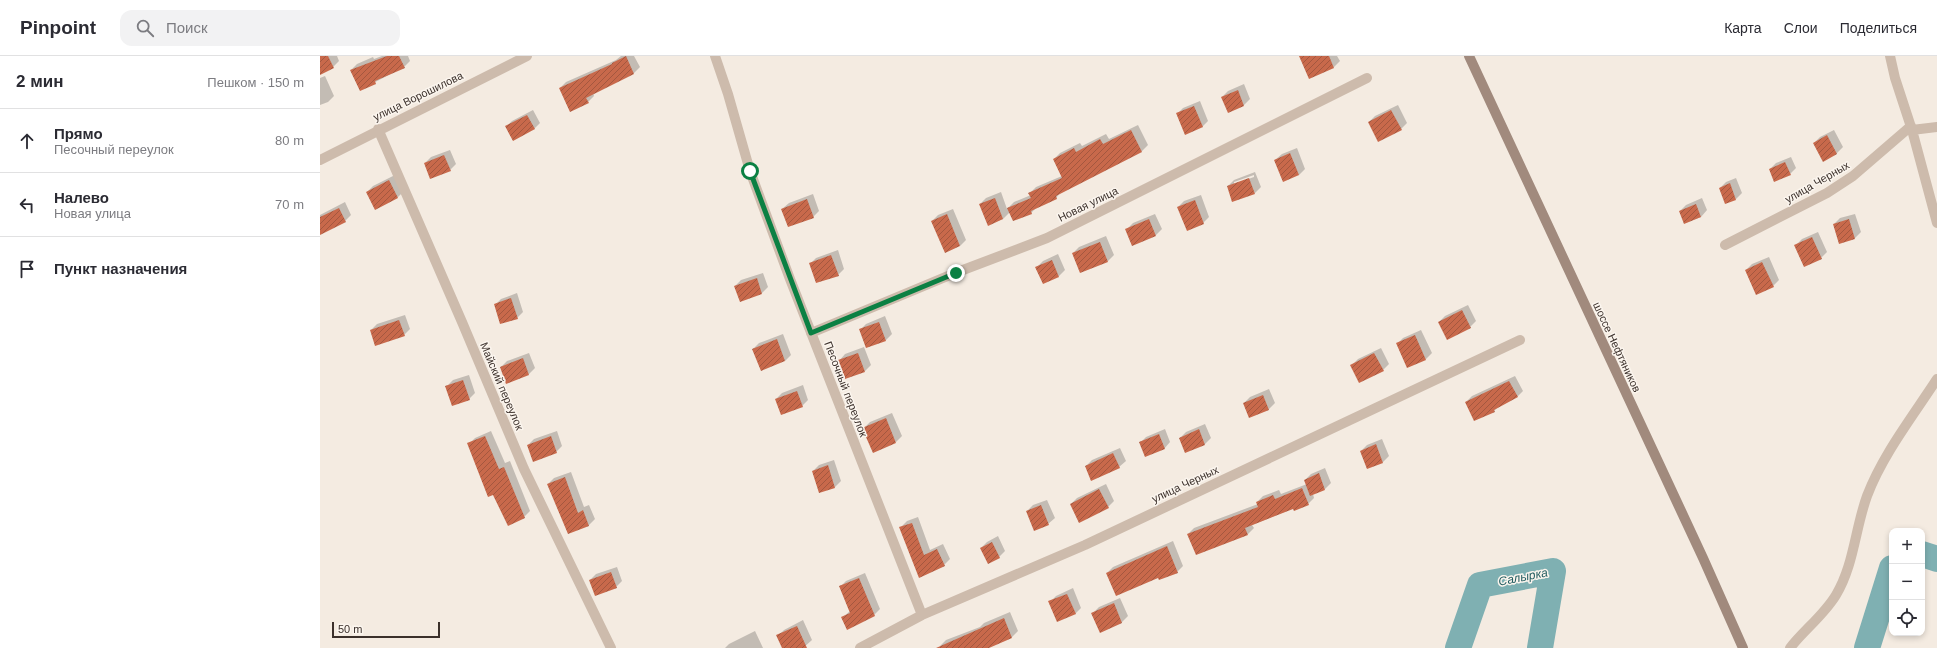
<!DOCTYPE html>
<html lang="ru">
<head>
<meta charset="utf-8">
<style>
	:root { --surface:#fff; --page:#f2f2f3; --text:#2b2b33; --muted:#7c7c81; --line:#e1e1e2 }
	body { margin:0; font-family:Arial,sans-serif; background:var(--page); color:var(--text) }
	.controls { position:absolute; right:12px; bottom:12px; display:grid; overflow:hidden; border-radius:8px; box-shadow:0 2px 6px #0003 }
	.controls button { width:36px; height:36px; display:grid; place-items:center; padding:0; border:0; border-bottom:1px solid var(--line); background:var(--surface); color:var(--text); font:20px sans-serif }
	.scale { position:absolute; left:12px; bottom:10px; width:108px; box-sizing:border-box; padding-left:4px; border:2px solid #3b302b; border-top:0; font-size:11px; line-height:14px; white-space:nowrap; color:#3b302b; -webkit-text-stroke:3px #fbf5ee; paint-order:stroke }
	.stop { position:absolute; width:12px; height:12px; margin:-9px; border:3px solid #0b8043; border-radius:50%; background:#fff }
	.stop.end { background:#0b8043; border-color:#fff; box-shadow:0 1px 4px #0008 }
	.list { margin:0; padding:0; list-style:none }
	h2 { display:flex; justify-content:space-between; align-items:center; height:52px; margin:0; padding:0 16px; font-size:17px }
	h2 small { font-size:13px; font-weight:400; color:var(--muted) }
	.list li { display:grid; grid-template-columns:26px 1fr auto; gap:12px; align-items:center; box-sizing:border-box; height:64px; padding:0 16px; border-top:1px solid var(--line) }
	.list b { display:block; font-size:15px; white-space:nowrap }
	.list p { margin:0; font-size:13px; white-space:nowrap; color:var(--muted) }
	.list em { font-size:13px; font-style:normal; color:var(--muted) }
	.icon { flex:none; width:22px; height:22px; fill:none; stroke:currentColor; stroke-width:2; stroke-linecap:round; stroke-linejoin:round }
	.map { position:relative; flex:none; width:1617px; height:592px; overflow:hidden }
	header { display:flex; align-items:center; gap:24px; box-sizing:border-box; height:56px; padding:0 20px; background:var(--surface); border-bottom:1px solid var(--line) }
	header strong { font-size:19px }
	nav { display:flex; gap:22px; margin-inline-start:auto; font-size:14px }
	.search { width:280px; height:36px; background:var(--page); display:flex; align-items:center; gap:10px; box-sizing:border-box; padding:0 14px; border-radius:12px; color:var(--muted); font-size:15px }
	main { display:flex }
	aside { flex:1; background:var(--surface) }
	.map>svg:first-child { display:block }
	.shadow { fill:#0003; fill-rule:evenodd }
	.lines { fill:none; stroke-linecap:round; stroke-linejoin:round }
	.river { stroke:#7fb0b2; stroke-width:26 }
	.building { fill:url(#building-hatch) }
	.street { stroke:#cdbbac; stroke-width:10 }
	.secondary { stroke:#a18a7d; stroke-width:10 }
	.route { stroke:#0b8043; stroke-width:5 }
	.labels { text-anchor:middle; stroke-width:3; stroke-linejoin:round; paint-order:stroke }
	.street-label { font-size:11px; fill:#3b302b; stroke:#fbf5ee }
	.water-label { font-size:12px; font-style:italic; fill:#1f5a5e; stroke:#fbf5ee }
</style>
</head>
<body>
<header>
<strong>Pinpoint</strong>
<div class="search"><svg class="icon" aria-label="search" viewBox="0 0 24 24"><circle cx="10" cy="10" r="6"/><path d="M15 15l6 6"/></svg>Поиск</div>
<nav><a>Карта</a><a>Слои</a><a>Поделиться</a></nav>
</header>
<main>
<aside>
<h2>2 мин<small>Пешком · 150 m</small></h2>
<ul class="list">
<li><svg class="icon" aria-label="ahead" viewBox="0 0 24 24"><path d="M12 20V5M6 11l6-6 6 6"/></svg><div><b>Прямо</b><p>Песочный переулок</p></div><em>80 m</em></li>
<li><svg class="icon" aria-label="left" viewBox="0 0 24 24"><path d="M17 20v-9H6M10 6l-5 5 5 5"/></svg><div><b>Налево</b><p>Новая улица</p></div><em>70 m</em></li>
<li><svg class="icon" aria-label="arrive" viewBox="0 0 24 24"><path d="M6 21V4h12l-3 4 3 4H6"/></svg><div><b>Пункт назначения</b></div></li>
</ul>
</aside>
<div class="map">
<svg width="1617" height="592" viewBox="0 0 1617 592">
	<defs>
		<pattern id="building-hatch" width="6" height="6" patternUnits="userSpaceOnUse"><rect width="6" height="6" fill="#c8694b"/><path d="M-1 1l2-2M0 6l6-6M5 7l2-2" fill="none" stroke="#a4573f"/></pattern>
	</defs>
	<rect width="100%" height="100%" fill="#f4ebe1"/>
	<path class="shadow" d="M0,0H17L19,5L13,11L0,17Z
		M62,0H88L90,5L84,11L40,34L31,14L37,8L53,1L54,3Z
		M301,0H314L320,11L314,17L273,37L274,40L268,46L240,32L246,26L296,4Z
		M981,0H1017L1020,5L1014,11L990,21Z
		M5,20L14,40L8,46L0,49V22Z
		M924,28L930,43L924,49L908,55L902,41L908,35Z
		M880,45L888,65L882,71L857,58L863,52Z
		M1078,49L1087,67L1081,73L1049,66L1055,60Z
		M213,54L220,67L214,73L186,71L192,65Z
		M818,69L828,89L822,95L742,135L736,142L718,150L711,157L690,156L683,163L668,168L660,148L666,142L681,136L687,153L694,146L711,139L710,137L716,131L742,120L734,103L740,97L760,87L762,90L786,78L789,83Z
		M1514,74L1523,91L1517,97L1503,104L1494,87L1500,81Z
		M977,92L985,113L979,119L955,104L962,98Z
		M130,94L136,108L130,114L105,107L111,101Z
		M1471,101L1476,112L1470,118L1450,113L1456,107Z
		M935,116L941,131L935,137L908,130L914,124ZM934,119V121L914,128V126Z
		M75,119L84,135L78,141L55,153L47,136L53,130Z
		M1416,122L1422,137L1416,143L1406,147L1400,132L1406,126Z
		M493,138L499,155L493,161L462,153L469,147Z
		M881,139L889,161L883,167L858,151L864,145Z
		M1382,142L1387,154L1381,161L1365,167L1360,155L1366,149Z
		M25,146L31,159L25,165L0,177V159Z
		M633,153L646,184L640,190L612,165L618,159Z
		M835,158L842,173L836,179L807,173L813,167Z
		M1535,158L1541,176L1535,182L1514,168L1520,162Z
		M1498,176L1507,196L1501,202L1476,189L1482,183Z
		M786,180L794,199L788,205L761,216L753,197L759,191Z
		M518,194L524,213L518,219L490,208L496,202Z
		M738,198L745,214L739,220L723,227L717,211L723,205Z
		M1449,201L1459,224L1453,230L1426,214L1432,208Z
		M443,217L448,231L442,237L415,230L421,224Z
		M197,237L203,256L197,262L175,249L181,243Z
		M1148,249L1156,265L1150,271L1119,266L1125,260Z
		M85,259L90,273L84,279L51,274L57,268Z
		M565,260L572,278L566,284L546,291L540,274L546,268Z
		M1101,274L1112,297L1106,303L1088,311L1077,288L1083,282Z
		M463,278L471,299L465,305L433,293L439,287Z
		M544,291L551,309L545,315L526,322L519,305L525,298Z
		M1061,292L1069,308L1063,314L1032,309L1038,303Z
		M209,297L215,312L209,318L187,327L181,311L187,305Z
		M149,319L155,337L149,343L127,330L133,324Z
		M1195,320L1203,335L1197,341L1179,350L1174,355L1146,346L1152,340Z
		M483,329L488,344L482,350L456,343L462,337Z
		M949,333L955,347L949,353L924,347L930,341Z
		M572,357L582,380L576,386L544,372L550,366Z
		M885,368L891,382L885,388L866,395L860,382L866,376Z
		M845,373L850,386L844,393L820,387L826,381Z
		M171,375L185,407L190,405L210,455L204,461L149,388L155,382Z
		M237,375L242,390L236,396L208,389L214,383Z
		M1062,383L1069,400L1063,406L1047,412L1041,395L1047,389Z
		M800,392L806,405L799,411L766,410L772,404Z
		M514,404L521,425L515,431L500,436L493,415L499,409Z
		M1005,412L1011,427L1005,433L993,438L994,442L988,448L974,452L932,469L934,472L928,478H868L874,472L938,448L937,446L943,440L959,434L961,438L987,428L985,424L991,418Z
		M251,416L264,451L269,449L275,463L269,469L249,477L228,428L234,422Z
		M786,428L794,445L788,451L751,448L757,442Z
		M727,444L735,462L728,468L707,455L713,449Z
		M598,461L610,494L623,488L630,503L624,509L600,521L581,471L587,465Z
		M678,480L685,495L679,501L661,492L667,486Z
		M853,485L863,510L857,516L839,521L787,517L793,511Z
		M297,511L302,525L296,531L270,524L276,518Z
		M545,517L560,553L554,559L522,562L530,555L520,531L526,525Z
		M753,532L761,552L755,558L730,546L736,540Z
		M800,542L808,560L802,566L781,576L773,557L779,551Z
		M690,556L698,575L692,581L666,592H621L620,590L626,584L660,571L664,567Z
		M483,564L492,584L483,592H463L458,580L464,574Z
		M435,575L443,592H405L409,588Z"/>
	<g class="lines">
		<path class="river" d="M1602,498L1617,503
			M1138,592L1160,529L1233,515L1220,592
			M1547,592L1572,512"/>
	</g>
	<path class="building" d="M0,0H8L14,12L0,19Z
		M67,0H79L85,12L55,25L56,28L40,35L30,14Z
		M306,0L314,18L266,42L269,47L250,56L239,32L292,8V7Z
		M979,0H1009L1014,12L989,23Z
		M918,34L924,50L908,57L901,41Z
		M874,50L883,71L865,79L856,57Z
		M1071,54L1082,74L1058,86L1048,66Z
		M207,59L215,73L193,85L185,70Z
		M811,74L822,96L736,140L737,143L711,155L712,158L693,165L687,152L711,142L708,137L742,122L733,103L754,92L756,96L780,83L783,88Z
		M1507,79L1517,98L1503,106L1493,87Z
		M970,97L979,119L963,126L954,104Z
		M124,99L131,115L110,123L104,107Z
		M1465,106L1471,119L1454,126L1449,113Z
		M929,122L935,138L912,146L907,130Z
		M69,124L78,142L55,154L46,136Z
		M1410,127L1416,144L1405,148L1399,132Z
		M675,142L683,163L668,170L659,148Z
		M487,143L494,162L468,171L461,153Z
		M875,144L884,168L867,175L857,151Z
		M1376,148L1381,161L1364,168L1359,155Z
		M19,152L26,166L0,179V161Z
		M627,158L640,190L625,197L611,165Z
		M829,163L836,180L812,190L805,173Z
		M1529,163L1535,183L1519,188L1513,168Z
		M1492,181L1502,203L1484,211L1474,189Z
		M780,186L788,206L760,217L752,197Z
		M511,199L519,220L496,227L489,207Z
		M732,204L739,221L723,228L715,211Z
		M1442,206L1454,231L1436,239L1425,214Z
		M437,222L442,238L420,246L414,230Z
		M191,242L198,263L180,268L174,248Z
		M1142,254L1151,272L1127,284L1118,266Z
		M79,264L85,280L55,290L50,274Z
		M559,266L566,285L546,292L539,273Z
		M1095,279L1106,304L1087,312L1076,287Z
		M457,283L465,305L441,315L432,293Z
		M538,297L545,316L525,323L518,304Z
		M1054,297L1064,315L1039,327L1030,309Z
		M203,302L209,319L186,328L180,311Z
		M143,324L150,344L132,350L125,330Z
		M1189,325L1198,341L1174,354L1175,356L1154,365L1145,346Z
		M477,335L483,351L461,359L455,343Z
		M943,339L949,354L929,362L923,347Z
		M566,362L576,387L553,397L542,372Z
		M879,373L885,389L865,397L859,382Z
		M839,378L845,393L825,401L819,386Z
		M165,380L179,413L184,411L205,462L188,470L173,439L168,441L147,387Z
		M231,380L237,397L213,406L207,389Z
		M1056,388L1063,407L1047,413L1040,395Z
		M793,397L800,412L771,425L765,410Z
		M508,409L515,432L499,437L492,415Z
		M999,417L1005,434L990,440L984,424Z
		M245,421L258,457L263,454L269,470L248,478L227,428Z
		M982,432L989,449L974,455L973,453L925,472L928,479L876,499L867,478L938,451L936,446L953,439L955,443Z
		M779,433L789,452L759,467L750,448Z
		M721,449L729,469L714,475L706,455Z
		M592,467L604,499L617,493L625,510L599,522L579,471Z
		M672,486L680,502L668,508L660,492Z
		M847,490L858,517L839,524L838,522L796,540L786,517Z
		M291,516L297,532L275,540L269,524Z
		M539,522L555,560L527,574L521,561L530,557L519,530Z
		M747,538L756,558L737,566L728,545Z
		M794,547L802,567L780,577L771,557Z
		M684,562L692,582L669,592H616Z
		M477,570L487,592H462L456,579Z"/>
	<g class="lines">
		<path class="street" d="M395,0L408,38L430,115L470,223L602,559
			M1570,0L1575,22L1592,74L1617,167
			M58,73L142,266L204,413L291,592
			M1592,74L1617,71
			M0,104L207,0
			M1405,189L1507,137L1533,120L1591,70
			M491,277L635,217L727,182L1047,22
			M540,592L602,559L765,489L1200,284
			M1470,592C1484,574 1504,559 1516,539C1534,509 1535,473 1547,440C1563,398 1593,360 1617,323"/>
		<path class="secondary" d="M1149,0L1383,502L1423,592"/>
	</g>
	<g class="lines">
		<path class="route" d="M430,115L491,277L636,217"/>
	</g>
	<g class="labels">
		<g class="street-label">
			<text transform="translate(98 40) rotate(-26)" y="4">улица Ворошилова</text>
			<text transform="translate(1497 126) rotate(-30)" y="4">улица Черных</text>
			<text transform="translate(768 148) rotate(-26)" y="4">Новая улица</text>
			<text transform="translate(1297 291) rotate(65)" y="4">шоссе Нефтяников</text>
			<text transform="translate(182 330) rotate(67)" y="4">Майский переулок</text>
			<text transform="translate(526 333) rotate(69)" y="4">Песочный переулок</text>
			<text transform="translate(865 428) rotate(-25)" y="4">улица Черных</text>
		</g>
		<g class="water-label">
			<text transform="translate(1203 521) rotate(-11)" y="4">Салырка</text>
		</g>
	</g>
</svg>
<div class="controls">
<button>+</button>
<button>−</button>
<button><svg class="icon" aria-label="locate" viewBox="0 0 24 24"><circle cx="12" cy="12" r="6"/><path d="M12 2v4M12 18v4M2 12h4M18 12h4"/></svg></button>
</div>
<div class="scale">50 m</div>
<div class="stop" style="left:430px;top:115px"></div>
<div class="stop end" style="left:636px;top:217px"></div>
</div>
</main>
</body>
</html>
